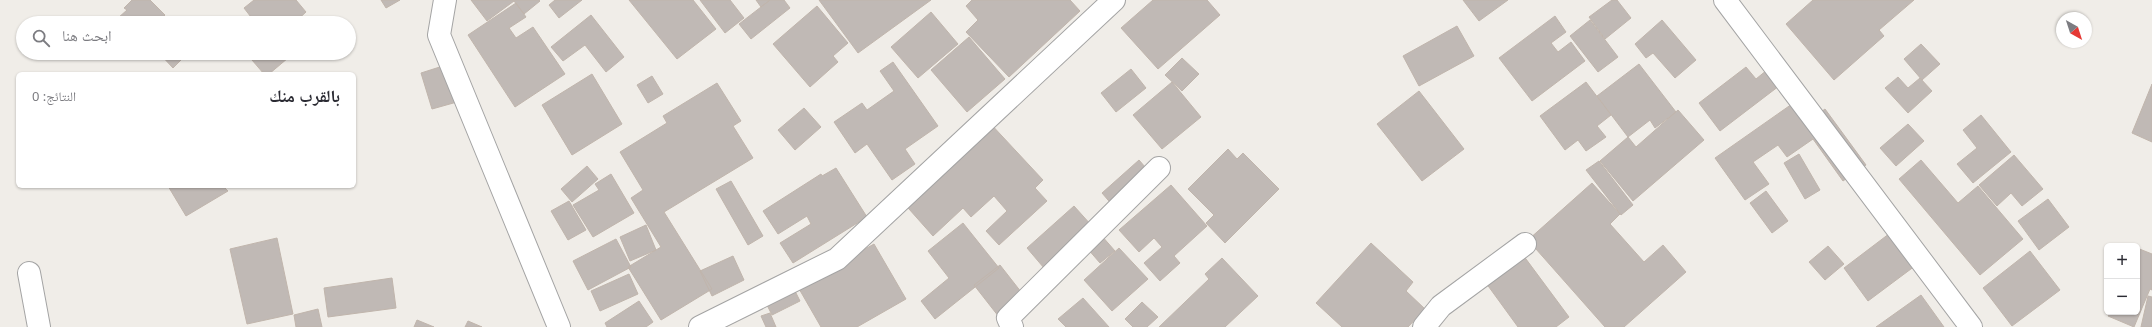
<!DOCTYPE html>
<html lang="ar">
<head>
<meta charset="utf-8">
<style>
	:root { --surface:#fff; --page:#f2f2f3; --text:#2b2b33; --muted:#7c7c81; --line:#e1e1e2 }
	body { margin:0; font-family:"Noto Sans","Noto Naskh Arabic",sans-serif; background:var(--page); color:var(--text); direction:rtl }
	.controls { position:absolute; right:12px; bottom:12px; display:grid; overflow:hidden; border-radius:6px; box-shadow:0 1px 3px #0004 }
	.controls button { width:36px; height:36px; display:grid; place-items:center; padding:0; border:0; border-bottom:1px solid var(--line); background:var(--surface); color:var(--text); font:20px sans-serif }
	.compass { position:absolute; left:2056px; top:12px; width:36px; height:36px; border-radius:50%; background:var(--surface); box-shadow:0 1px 3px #0004; rotate:141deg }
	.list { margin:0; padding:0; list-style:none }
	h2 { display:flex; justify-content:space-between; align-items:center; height:52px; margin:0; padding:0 16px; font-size:17px }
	h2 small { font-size:13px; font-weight:400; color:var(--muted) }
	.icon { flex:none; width:22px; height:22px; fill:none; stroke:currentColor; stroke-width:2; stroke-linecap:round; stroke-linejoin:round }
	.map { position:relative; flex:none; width:2152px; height:327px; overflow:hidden; direction:ltr }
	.search { position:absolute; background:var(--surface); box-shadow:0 1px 3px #0004; left:16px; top:16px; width:340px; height:44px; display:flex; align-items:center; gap:10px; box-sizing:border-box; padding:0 14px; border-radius:22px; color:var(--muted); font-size:15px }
	.panel { position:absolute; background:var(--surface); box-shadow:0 1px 3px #0004; left:16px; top:72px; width:340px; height:116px; border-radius:6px; direction:rtl }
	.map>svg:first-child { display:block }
	.building { fill:#c0b9b5; stroke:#c0b5ac }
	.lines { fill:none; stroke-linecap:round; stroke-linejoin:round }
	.minor-casing { stroke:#a4a4a4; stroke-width:24 }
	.minor { stroke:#fff; stroke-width:22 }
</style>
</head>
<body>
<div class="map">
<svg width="2152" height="327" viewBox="0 0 2152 327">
	<rect width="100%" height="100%" fill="#f0ede8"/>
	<path class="building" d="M132,0H150L165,15L157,23H123L118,18L127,10L124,8Z
		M254,0H296L306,12L294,23H252L254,21L244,8Z
		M381,0H400L386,8Z
		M471,0H539L540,1L524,14L514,1L487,21Z
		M555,0H582L559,18L549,5Z
		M629,0H693L716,29L677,59Z
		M700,0H730L744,18L725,33Z
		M756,0H770L761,7Z
		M770,0H784L790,8L751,39L739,24Z
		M819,0H931L858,53Z
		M972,0H1070L1080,11L1009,77L966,32L978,20L966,6Z
		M1153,0H1207L1220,15L1158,69L1121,28Z
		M1463,0H1508L1479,21Z
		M1612,0H1617L1631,18L1605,39L1589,17Z
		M1813,0H1914L1879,30L1884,36L1834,80L1786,24Z
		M516,3L526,17L509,28L516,38L533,27L565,74L515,107L468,35Z
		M817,6L848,43L833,56L838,62L810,87L773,44Z
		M931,12L958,44L918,78L891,47Z
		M591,15L624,57L606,72L585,45L563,61L551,47Z
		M1555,16L1566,32L1551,43L1558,52L1571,42L1585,61L1532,101L1499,58Z
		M1590,20L1618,57L1598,72L1570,36Z
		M1662,20L1696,60L1675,78L1653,53L1646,58L1635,44Z
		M1457,26L1474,56L1419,86L1403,56Z
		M969,37L1005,79L967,112L931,70Z
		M1921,44L1940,64L1922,80L1904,59Z
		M159,53H188L173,68Z
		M246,53H294L269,74H264Z
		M1182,58L1199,74L1182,91L1165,75Z
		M893,62L938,126L905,149L915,164L892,180L867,144L855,153L834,122L862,103L867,110L894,91L880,71Z
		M1639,64L1676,112L1655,128L1650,120L1628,137L1597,96Z
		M446,65L457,102L432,109L421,73Z
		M1746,67L1756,79L1767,70L1779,86L1720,131L1699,103Z
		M1131,69L1146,88L1116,112L1101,93Z
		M592,74L622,124L572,155L542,105Z
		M652,76L663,94L648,103L637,85Z
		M1898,77L1908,88L1920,78L1932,91L1908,113L1885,88Z
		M1172,82L1201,117L1162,149L1133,115Z
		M1586,82L1611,115L1597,126L1606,137L1586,151L1578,140L1565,150L1540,116Z
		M717,83L741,121L733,126L753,158L664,212L712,289L661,320L628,267L661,247L631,198L643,190L620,152L667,123L663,116Z
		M2152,84V142L2132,133Z
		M1419,91L1464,149L1422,181L1377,124Z
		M1792,104L1806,123L1825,109L1866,165L1843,181L1813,139L1787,157L1778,145L1753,162L1769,184L1745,200L1715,158Z
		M804,108L821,127L795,150L778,130Z
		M1678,110L1704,140L1633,201L1600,161L1628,137L1636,147Z
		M1981,115L2011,152L1973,183L1957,164L1977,148L1963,130Z
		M988,121L1043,180L1035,188L1047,201L999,245L986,231L1007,211L994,196L971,217L963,208L933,236L901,200Z
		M1908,124L1924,141L1896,166L1880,148Z
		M1228,149L1237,159L1243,153L1279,189L1225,243L1206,223L1214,215L1188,189Z
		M1799,154L1820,190L1805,199L1784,163Z
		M2014,155L2043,189L2022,206L2011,193L1997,206L1979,185Z
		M1139,160L1152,175L1114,207L1102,193Z
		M1921,160L1958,203L1978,186L2023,239L1980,275L1899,179Z
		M1599,161L1633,205L1621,215L1586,170Z
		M587,166L598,179L572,202L561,189Z
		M836,168L867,217L793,263L780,243L811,224L807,216L778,234L763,211L821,174L822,176Z
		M611,174L634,213L593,237L573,205L599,190L595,184Z
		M731,181L763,236L748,245L716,189Z
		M1592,183L1620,214L1610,224L1644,262L1663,245L1686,272L1624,327H1605L1528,240Z
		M1171,185L1207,226L1174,256L1180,263L1160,281L1144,263L1162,247L1154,238L1139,252L1119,230Z
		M168,186H228L225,188L228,191L186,216Z
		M1766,191L1788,221L1772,233L1750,203Z
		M2048,199L2069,227L2039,250L2018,221Z
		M569,201L586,230L568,240L551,211Z
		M1074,206L1092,226L1044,268L1027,248Z
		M963,223L999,268L935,319L921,301L949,278L928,251Z
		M1902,224L1927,257L1868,301L1844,268Z
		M646,225L656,250L630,261L620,237Z
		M1101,235L1115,251L1100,263L1087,248Z
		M277,238L293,314L247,324L230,249Z
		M616,239L631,267L588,290L573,261Z
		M1371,243L1413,282L1406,291L1425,309L1408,327H1342L1316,303Z
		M874,244L906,299L857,327H821L798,287Z
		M1828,246L1844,264L1825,280L1809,262Z
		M1119,248L1148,279L1112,311L1084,280Z
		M2137,248L2152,254V290L2150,289L2134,327L2108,316L2110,312H2137Z
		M2030,251L2060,290L2012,326L1983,288Z
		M1523,255L1569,317L1556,327H1518L1486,283Z
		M733,256L744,280L712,296L700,271Z
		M1222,258L1258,296L1225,327H1159L1209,279L1205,274Z
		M1000,265L1025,297L999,317L974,285Z
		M629,274L638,294L600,311L591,291Z
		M392,278L396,308L328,317L324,288Z
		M792,285L800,301L772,315L764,299Z
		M1921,295L1944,327H1876Z
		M2148,296L2152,297V327H2141Z
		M1083,298L1109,327H1066L1058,319Z
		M639,301L653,322L646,327H607L605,323Z
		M1142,302L1158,317L1147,327H1133L1125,319Z
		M318,309L322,327H296L294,315Z
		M770,313L776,327H766L761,316Z
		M417,320L434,327H414Z
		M468,321L482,327H465Z"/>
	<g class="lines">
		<g class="minor-casing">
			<path id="minor" d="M445,0L439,35L559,327
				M1725,0L1971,327
				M29,273L39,327
				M700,327L837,259L1114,0
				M1012,327L1008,318L1159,168
				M1424,327L1441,306L1525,244"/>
		</g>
		<use href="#minor" class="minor"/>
	</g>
</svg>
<div class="controls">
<button>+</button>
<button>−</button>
</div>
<svg class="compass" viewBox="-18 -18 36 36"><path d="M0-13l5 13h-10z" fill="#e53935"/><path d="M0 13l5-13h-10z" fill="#7c7c81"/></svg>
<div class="search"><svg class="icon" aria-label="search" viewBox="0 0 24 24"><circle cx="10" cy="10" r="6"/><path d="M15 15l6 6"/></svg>ابحث هنا</div>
<section class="panel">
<h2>بالقرب منك<small>النتائج: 0</small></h2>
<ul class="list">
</ul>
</section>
</div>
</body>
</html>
